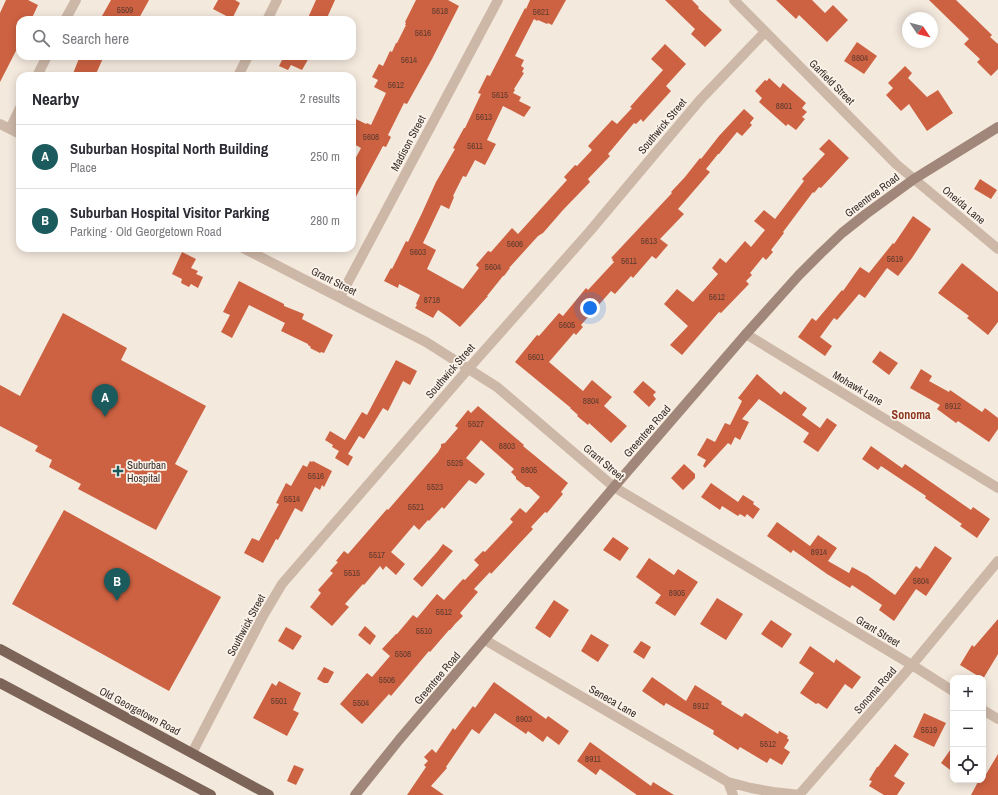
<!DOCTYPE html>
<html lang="en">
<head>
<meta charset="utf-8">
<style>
	:root { --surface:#fff; --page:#f7f7f7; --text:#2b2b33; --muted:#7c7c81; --line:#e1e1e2; --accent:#1b5a5d }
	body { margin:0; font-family:"Archivo Narrow",sans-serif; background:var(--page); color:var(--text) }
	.controls { position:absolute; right:12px; bottom:12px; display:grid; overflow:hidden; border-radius:8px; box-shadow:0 2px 10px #0003 }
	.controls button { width:36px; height:36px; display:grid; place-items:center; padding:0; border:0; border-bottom:1px solid var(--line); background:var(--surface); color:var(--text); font:20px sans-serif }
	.compass { position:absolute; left:902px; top:12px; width:36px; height:36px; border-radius:50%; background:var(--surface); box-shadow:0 2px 10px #0003; rotate:125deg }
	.you { position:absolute; left:590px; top:308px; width:14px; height:14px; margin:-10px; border:3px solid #fff; border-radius:50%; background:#1a73e8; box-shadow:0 0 0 6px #1a73e833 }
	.badge { display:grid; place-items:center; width:26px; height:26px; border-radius:50%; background:var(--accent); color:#fff; font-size:13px; font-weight:700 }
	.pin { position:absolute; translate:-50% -33px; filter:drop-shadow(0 1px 2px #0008) }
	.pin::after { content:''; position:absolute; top:21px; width:14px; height:12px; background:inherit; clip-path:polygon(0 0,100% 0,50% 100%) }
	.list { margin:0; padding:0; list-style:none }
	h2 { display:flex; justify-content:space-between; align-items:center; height:52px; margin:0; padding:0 16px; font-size:17px }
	h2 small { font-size:13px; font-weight:400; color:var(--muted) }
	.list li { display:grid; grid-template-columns:26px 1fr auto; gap:12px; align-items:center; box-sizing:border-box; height:64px; padding:0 16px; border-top:1px solid var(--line) }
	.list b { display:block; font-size:15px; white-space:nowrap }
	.list p { margin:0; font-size:13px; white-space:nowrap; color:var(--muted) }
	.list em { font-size:13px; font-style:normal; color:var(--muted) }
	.icon { flex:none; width:22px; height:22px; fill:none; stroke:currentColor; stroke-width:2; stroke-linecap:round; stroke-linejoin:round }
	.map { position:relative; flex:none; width:998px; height:795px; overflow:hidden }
	.search { position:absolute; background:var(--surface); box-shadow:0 2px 10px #0003; left:16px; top:16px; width:340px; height:44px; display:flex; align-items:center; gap:10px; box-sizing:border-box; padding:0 14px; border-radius:12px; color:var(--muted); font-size:15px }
	.panel { position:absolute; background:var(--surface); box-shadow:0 2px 10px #0003; left:16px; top:72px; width:340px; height:180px; border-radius:12px }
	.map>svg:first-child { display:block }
	.building { fill:#cd6242 }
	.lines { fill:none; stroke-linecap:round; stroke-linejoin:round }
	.street { stroke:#cdb8a8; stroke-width:10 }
	.secondary { stroke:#a18779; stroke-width:10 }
	.primary { stroke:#7c6459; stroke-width:10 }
	.poi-dot { fill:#1b5a5d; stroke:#fbf3ea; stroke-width:1.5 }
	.labels { text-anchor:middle; stroke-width:3.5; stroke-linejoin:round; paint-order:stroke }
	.number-label { font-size:9px; fill:#5e3b2f }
	.street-label { font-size:11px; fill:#392e29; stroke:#fbf3ea }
	.poi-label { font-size:11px; fill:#392e29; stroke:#fbf3ea; text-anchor:start }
	.neighbourhood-label { font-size:12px; font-weight:bold; fill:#8d361d; stroke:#fbf3ea }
</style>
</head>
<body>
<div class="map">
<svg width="998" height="795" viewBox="0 0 998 795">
	<rect width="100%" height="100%" fill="#f4e9dd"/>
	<path class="building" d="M6,0H28L38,5L31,20H20V43L0,82V13Z
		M111,0H149L138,20H109L102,16Z
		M218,0H235L240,3L232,19L213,9Z
		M316,0H335L326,20H307Z
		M416,0H448L459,6L432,59L407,104L404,103L388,135L391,137L386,147L383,146L352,204V165L361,148L352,143V126L356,119L366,124L367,123L371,125L386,93L374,87L378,80L372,77L379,64L383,66L390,51L392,52L396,43H397L406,25H405L406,23L405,22Z
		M530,0H566L552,25L548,23L547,24L538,20L537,21L534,19L515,56L524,60L521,66L524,68L522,72L524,73L514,89L515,90L513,93L521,97L519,101L531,107L524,117L503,106L487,140L496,144L485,165L475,160L466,177L463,176L453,196L454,197L449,209L441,205L423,243L436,250L427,269L463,289L479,268L476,265L488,251L491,252L512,228L518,234L567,180L564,177L575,165L577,166L592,150L588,146L612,120L617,124L632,108L630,107L663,70L651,59L665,44L686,64L666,86L671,91L643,122L641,119L636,124L634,123L608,154L610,156L588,179L590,182L563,210L543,233L538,236L509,268H510L504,276H503L487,296H488L460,327L449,318L438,310L433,318L415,308L417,305L416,304L420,295L399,284L398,288L384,281L391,268L392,269L406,241L408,242L422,213L436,182L455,149L453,148L464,128H465L481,94L478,93L487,75L490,76L525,8L526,9Z
		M665,0H692L699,7L698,8L722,30L705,47L691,34L695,29Z
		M776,0H812L825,13L833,5L848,20L827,42L799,15L796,19Z
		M929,0H956L992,35L990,37L998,44V69L991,76L977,62L980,59L964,44L969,39Z
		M857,42L877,56L864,74L844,61Z
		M80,56H104L95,76H72Z
		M274,56H310L302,70L291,65L288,70L279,66L282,60Z
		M905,66L912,73L908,78L927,97L938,90L953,113L927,131L909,104L901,111L886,95L893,88L888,83Z
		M769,78L780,88L783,83L806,103L802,108L807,112L802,117L805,119L796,130L788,124L786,126L759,102L762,98L755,91L765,80L767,81Z
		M744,109L754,118L750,123L752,125L742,136L737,132L719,154H718L706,169L710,172L678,209L684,214L660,239L668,245L656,259L652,256L633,278L631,276L615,294L611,291L581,325L583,327L576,335L574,333L549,362L583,391L592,380L612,397L604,406L627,426L611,443L589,423L588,425L577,416L578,415L570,408H571L515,362L537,335L539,336L559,313L563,316L586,288L588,290L614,262L612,260L613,259L611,258L672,193L671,192L685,177L700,158L701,159L719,136Z
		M829,139L849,158L821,188L819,187L814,193L813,192L783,232L784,233L771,250L773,252L766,260L763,257L750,273L752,275L746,281L749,284L721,313L719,312L682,355L670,345L688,326L664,304L677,289L693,302L718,274L712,268L720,258L726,263L745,241L751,247L765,230L754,221L764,210L775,219L804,181L802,179L825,154L819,149Z
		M980,179L997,190L991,199L974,189Z
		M913,216L931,229L912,258L898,276L887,268L865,298L859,294L837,320L834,318L820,337L832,346L825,356L798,337L812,318L816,321L842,290L843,291L860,267L869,273L893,243L894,244Z
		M182,252L196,259L191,268L198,271L196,274L203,277L198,288L191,284L189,287L181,283L182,279L172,274Z
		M962,263L998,292V322L988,335L967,318L969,316L938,293Z
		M239,281L284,304V306L304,314L302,319L333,335L324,353L321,352L320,353L310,348L311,347L308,345V344L281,331L285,323L249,305L232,338L221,332L230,315L223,312Z
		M63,313L127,348L121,360L206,406L175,464L188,471L156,530L78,489L81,484L49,467L52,460L35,451L38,446L0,426V385L20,396Z
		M880,351L898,363L889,375L872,362Z
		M396,360L417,371L410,385L403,381L388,411L383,408L364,439L359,436L348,454L353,457L348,466L335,458L339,451L332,447L333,445L325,440L330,431L345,440L362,412L367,415Z
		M921,369L932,376L929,381L949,392L950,390L982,412L985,408L998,418V429L989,442L958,421L956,423L937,409L940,405L910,388Z
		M757,374L781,395L784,391L807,408L802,415L820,428L827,418L837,425L818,452L803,442L809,433L759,399L742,419L749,422L740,440L735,437L731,445L728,443L705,468L703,466L706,460L697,455L707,438L715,442L725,423L730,425L742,401L738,398Z
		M643,381L656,392L653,395L656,399L649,407L633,392Z
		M478,406L524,445L523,446L568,483L561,492L563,494L547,513L545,512L531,527L533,529L491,574L490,572L474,589L478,592L460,613L463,616L455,624L450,630H449L430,652L429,651L391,696L389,694L362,724L340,704L367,673L372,677L390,656L382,649L396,634H397L413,615L417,618L437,594L444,600L463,579L465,580L479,565L474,560L483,551L485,552L513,522L510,519L520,508L526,513L540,497L529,487H526L516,479V477L511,472L514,469L481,440L466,458L485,474L476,484L469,480L444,509L442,507L429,521L428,520L419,530L414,525L391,552L405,564L396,575L386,566L383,570L380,566L364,585L363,584L345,604L349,607L332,626L310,607L321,593L318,590L333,573L330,571L338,562L336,561L344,551L348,554L387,509L388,510L438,452L441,447V444L445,443L458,428L455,426L468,410L471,413Z
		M871,446L902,468L905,464L971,510L973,507L990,519L977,538L960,526L962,524L925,498L926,496L881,466L878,470L862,459Z
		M310,461L312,462L313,461L332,471L324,487L322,485L320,490L315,487L302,512L295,508L278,540L276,539L263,563L244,553L252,538L259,541L279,504L276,503L286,483L291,486L303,465L307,467Z
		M684,464L695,474V478L683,490L671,478Z
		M711,483L738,502L743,495L754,502L753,504L760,509L753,519L747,514L745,517L740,514L738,516L722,506L720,510L701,497Z
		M64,510L221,597L169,691L12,604Z
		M777,522L810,546L818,535L837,548L828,561L849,573L852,567L867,575L895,595L916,566L920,569L935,546L952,558L926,596L916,589L894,621L879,610L882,605L852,585L850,588L827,574L793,550L791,553L767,536Z
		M613,537L629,548L620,561L603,550Z
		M443,544L453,551L422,587L413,579L438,551Z
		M649,558L674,575L678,569L698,582L675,616L655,603L661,595L636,577Z
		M717,598L743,614L726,640L700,624Z
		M554,600L569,610L550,638L535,628Z
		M998,619V654L983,679L960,665L972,645L974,647Z
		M771,620L792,634L782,648L761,634Z
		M365,626L376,636L370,645L358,635Z
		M286,627L302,636L293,650L278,641Z
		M591,634L609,645L598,662L581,651Z
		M641,641L651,647L644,659L633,652Z
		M810,646L834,663L836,659L861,677L852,689L845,684L827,709L818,703L816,704L800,693L814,673L799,663Z
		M324,667L334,672L328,683H324L317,679Z
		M652,677L686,701L695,685L722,702L721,704L742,717L745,713L778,734L779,731L788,736L787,738L789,740L784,748L790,752L782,765L770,758L767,763L740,747L738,750L713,734L714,731L713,730L666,703L664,706L642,691Z
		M279,681L301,693L293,710L299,713L287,736L253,718L272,683L276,686Z
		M494,682L546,719L548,716L569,731L559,745L547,736L543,742L528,731L526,734L495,713L479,734L472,729L446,767L447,768L431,786L444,795H407L426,767L424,765L428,761L424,757L432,749L436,753L453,728L455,730L473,706L475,708Z
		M924,713L946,723L934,747L913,737Z
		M590,742L651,786L653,782L674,795H637L600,769L596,775L577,761Z
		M895,744L909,754L894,776L905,783L897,795H884L869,786L872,781L869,780L877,767H878Z
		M953,746V772L941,763Z
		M998,754V795H971L979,780H983V775L985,776Z
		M294,765L304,769L296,785L287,781Z"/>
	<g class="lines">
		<path class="street" d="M734,0L896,164L998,249
			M65,20L76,0
			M267,20L277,0
			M37,76L47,56
			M238,76L248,56
			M0,124L20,134
			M10,129L20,108
			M243,248L426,342L497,387L614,487L912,665L953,691
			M340,297L498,0
			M746,334L998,488
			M485,640L728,782L751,788L773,792L800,795
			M983,710L998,719
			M192,753L263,616L282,584L469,368L590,231L700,100L765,32
			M728,782L733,795
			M799,795L912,665L998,561"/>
		<path class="secondary" d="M355,795L399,740L614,487L746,334L799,275L821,253L842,233L866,214L914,179L998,127"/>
		<path class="primary" d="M0,649L269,795
			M0,683L211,795"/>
	</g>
	<path class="poi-dot" d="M116 465h4v4h4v4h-4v4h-4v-4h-4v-4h4z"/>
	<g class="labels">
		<g class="number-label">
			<text x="125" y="13">5509</text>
			<text x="440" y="14">5618</text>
			<text x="541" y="15">5621</text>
			<text x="423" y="36">5616</text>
			<text x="860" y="61">8804</text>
			<text x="409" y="63">5614</text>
			<text x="396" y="88">5612</text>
			<text x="500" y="98">5615</text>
			<text x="784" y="109">8801</text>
			<text x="484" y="120">5613</text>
			<text x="371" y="140">5608</text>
			<text x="475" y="149">5611</text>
			<text x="649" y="244">5613</text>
			<text x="515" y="247">5606</text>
			<text x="418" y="255">5603</text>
			<text x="895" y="262">5619</text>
			<text x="629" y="264">5611</text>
			<text x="493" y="270">5604</text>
			<text x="717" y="300">5612</text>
			<text x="432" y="303">8718</text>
			<text x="567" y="328">5605</text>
			<text x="536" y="360">5601</text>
			<text x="591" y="404">8804</text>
			<text x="953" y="409">8912</text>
			<text x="476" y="427">5527</text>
			<text x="507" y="449">8803</text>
			<text x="455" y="466">5525</text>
			<text x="529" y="473">8805</text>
			<text x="316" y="479">5516</text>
			<text x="435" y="490">5523</text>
			<text x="292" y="502">5514</text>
			<text x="416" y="510">5521</text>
			<text x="819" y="555">8914</text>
			<text x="377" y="558">5517</text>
			<text x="352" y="576">5515</text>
			<text x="921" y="584">5604</text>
			<text x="677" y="596">8905</text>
			<text x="444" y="615">5512</text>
			<text x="424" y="634">5510</text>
			<text x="403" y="657">5508</text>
			<text x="387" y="683">5506</text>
			<text x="279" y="704">5501</text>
			<text x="361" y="706">5504</text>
			<text x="701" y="709">8912</text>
			<text x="524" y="722">8903</text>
			<text x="929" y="733">5519</text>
			<text x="768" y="747">5512</text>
			<text x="593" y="762">8911</text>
		</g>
		<g class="street-label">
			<text transform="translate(832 82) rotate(45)" y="4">Garfield Street</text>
			<text transform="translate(662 126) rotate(-50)" y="4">Southwick Street</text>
			<text transform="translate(408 143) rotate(-62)" y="4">Madison Street</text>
			<text transform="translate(872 195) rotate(-37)" y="4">Greentree Road</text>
			<text transform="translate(964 205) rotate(40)" y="4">Oneida Lane</text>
			<text transform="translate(334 281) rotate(27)" y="4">Grant Street</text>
			<text transform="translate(450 371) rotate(-49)" y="4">Southwick Street</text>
			<text transform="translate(858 388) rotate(31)" y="4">Mohawk Lane</text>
			<text transform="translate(647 431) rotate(-49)" y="4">Greentree Road</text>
			<text transform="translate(604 462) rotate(40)" y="4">Grant Street</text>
			<text transform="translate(246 625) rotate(-62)" y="4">Southwick Street</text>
			<text transform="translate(878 631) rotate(31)" y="4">Grant Street</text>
			<text transform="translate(437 678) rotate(-50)" y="4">Greentree Road</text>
			<text transform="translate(875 690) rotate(-49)" y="4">Sonoma Road</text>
			<text transform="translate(613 701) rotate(30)" y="4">Seneca Lane</text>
			<text transform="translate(140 711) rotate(28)" y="4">Old Georgetown Road</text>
		</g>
		<g class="poi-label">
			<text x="127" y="469">Suburban<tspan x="127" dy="13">Hospital</tspan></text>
		</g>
		<g class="neighbourhood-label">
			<text x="911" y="419">Sonoma</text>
		</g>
	</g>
</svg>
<div class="controls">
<button>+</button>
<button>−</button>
<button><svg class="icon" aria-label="locate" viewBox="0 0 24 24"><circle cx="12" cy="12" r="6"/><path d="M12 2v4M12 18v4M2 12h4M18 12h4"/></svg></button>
</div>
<svg class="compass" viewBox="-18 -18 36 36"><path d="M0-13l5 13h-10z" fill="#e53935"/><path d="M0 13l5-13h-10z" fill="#7c7c81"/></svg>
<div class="you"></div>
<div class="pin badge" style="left:105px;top:417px">A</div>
<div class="pin badge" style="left:117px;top:601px">B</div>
<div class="search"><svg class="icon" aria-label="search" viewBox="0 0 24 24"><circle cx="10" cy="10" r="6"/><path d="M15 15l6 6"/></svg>Search here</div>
<section class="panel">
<h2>Nearby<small>2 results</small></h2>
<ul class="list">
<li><span class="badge">A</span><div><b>Suburban Hospital North Building</b><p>Place</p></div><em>250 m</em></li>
<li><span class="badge">B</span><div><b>Suburban Hospital Visitor Parking</b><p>Parking · Old Georgetown Road</p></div><em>280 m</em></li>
</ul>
</section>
</div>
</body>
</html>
